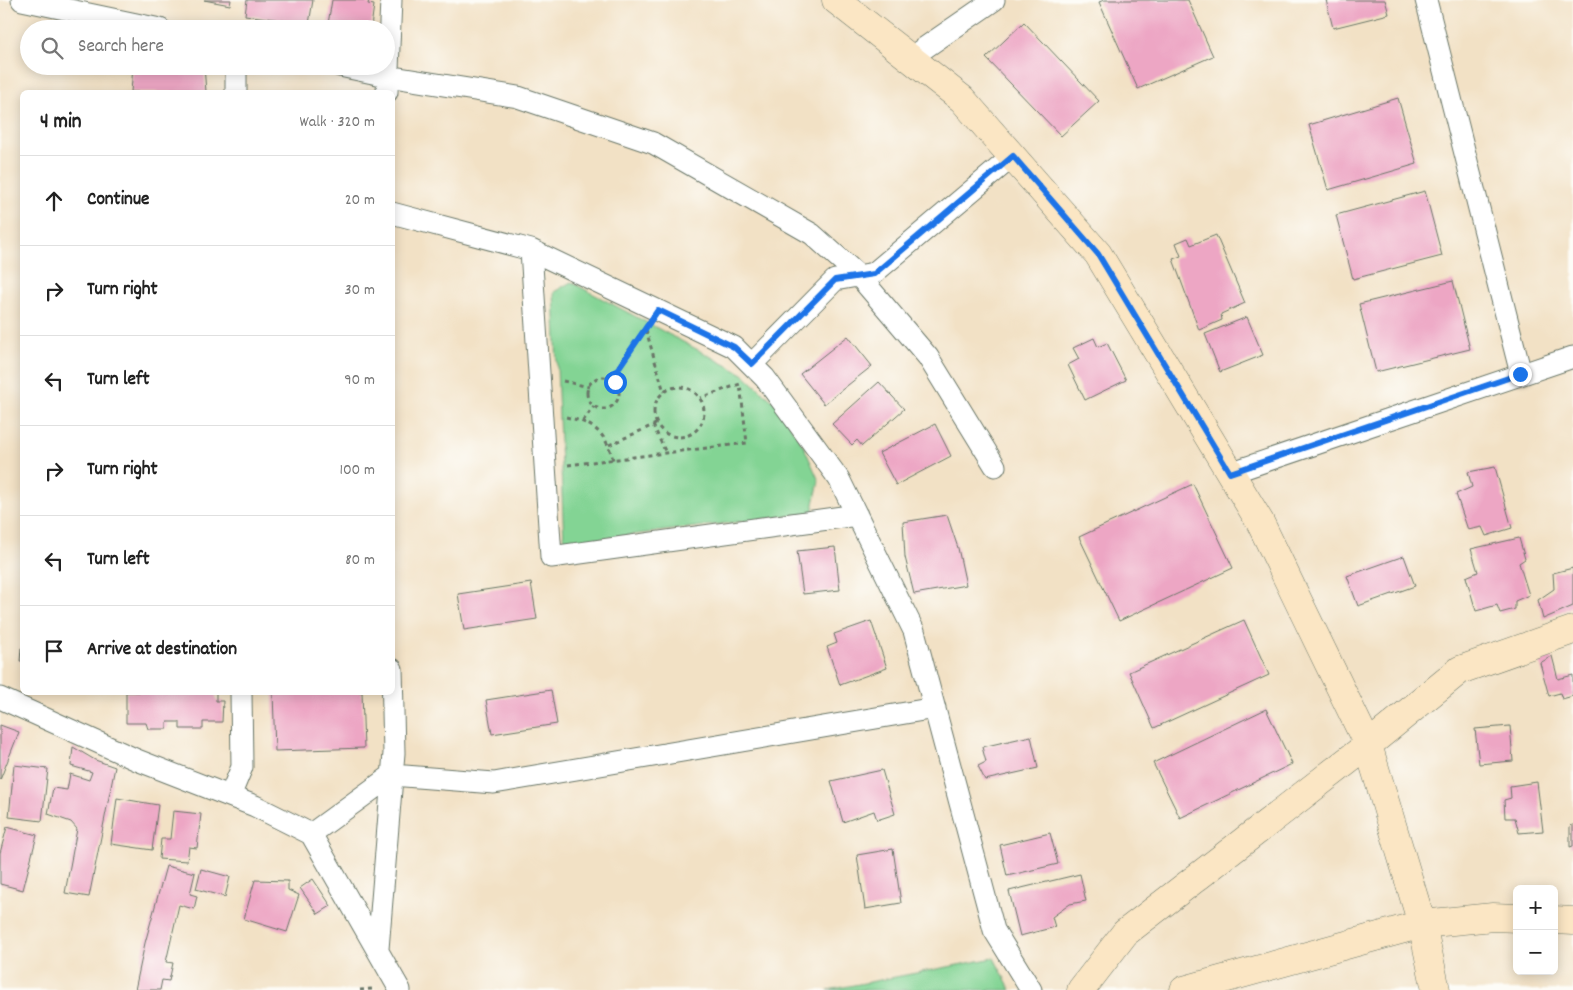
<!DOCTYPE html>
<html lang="en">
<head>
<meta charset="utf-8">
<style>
	:root { --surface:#fff; --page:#f6f6f6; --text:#222; --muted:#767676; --line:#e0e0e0 }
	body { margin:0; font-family:Dekko,sans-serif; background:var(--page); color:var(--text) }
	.controls { position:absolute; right:15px; bottom:15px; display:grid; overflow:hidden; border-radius:8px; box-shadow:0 2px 12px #0003 }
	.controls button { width:45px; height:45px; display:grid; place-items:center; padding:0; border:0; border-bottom:1px solid var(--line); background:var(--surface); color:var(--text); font:25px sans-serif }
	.stop { position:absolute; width:15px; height:15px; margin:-11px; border:4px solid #1a73e8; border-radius:50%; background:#fff }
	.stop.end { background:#1a73e8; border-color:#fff; box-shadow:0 1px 5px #0008 }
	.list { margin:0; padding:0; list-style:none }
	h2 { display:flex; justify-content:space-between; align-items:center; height:65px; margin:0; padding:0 20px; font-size:21px }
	h2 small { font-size:16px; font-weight:400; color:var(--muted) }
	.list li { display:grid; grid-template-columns:32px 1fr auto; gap:15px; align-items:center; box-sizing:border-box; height:90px; padding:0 20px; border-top:1px solid var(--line) }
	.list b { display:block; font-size:19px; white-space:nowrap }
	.list em { font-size:16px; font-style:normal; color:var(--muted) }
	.icon { flex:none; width:28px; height:28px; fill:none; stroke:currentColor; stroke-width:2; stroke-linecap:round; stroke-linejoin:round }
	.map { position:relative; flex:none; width:1573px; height:990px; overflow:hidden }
	.search { position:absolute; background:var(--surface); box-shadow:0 2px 12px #0003; left:20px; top:20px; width:375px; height:55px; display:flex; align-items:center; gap:12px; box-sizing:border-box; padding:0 18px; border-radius:28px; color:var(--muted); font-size:19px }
	.panel { position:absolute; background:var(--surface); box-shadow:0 2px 12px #0003; left:20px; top:90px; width:375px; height:605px; border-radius:8px }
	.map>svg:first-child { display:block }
	.green { fill:#83d494; stroke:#518864 }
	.building { fill:#eda6c4 }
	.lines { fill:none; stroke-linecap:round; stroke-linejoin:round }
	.street-casing { stroke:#697667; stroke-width:23 }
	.secondary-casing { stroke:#697667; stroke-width:29 }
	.path { stroke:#697667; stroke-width:3; stroke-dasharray:4 4; stroke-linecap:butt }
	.street { stroke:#fff; stroke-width:21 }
	.secondary { stroke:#fbe6c4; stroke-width:28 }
	.route { stroke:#1a73e8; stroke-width:6 }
</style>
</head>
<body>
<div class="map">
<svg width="1573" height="990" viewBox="0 0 1573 990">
	<rect width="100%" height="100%" fill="#fdfcf7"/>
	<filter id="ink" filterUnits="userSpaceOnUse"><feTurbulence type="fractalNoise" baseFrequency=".02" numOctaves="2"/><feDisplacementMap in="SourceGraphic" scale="10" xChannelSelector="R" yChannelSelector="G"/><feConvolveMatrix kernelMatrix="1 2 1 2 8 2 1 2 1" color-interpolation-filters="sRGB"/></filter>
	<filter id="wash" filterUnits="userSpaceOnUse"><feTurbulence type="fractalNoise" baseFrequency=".0096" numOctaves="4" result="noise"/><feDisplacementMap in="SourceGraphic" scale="20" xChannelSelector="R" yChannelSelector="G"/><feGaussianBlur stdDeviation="1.12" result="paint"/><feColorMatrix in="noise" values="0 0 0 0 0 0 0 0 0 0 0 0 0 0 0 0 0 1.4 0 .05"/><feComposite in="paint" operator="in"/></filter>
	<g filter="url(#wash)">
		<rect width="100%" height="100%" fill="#f2e1c5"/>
		<path class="green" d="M571,282L743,374L776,404L804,447L819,481L812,513L564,543L554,292Z
			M994,958L1011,990H828Z"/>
		<g id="blocks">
			<path class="building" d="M204,0H231L230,5Z
				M247,0H313L309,24L245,15Z
				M332,0H369L368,4L374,5L371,27L363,26V29H342L343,26L328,24Z
				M1104,0H1188L1213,56L1138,89L1099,2Z
				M1326,0H1385L1389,14L1333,28Z
				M1024,22L1099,101L1061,136L986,58Z
				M133,66H204L206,92H131Z
				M1398,98L1417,164L1328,190L1309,125Z
				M1425,191L1442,256L1353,279L1336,215Z
				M1216,235L1245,303L1221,314L1222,320L1199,330L1173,259L1181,256L1176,243L1188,238L1191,245Z
				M1453,281L1470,349L1376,372L1359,304Z
				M1247,317L1263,355L1220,372L1205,334Z
				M848,336L872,366L824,404L800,374Z
				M1094,338L1098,347L1107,343L1126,380L1085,400L1068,365L1079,359L1073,348Z
				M879,382L904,409L862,446L857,440L852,445L832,424Z
				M935,424L951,456L896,485L879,453Z
				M1495,467L1512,528L1486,536L1482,527L1468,530L1456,494L1472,487L1468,472Z
				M1193,484L1233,568L1119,621L1079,537Z
				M947,515L958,548L966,585L914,594L905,557L903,522Z
				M1519,538L1525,559L1519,563L1529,595L1515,601V609L1500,613L1497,605L1476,611L1466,577L1478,572L1471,549Z
				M835,547L840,590L803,594L797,551Z
				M1404,556L1415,586L1358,606L1347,576Z
				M1573,568V606L1543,619L1538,600L1554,589L1553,573Z
				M531,583L537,619L464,630L458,594Z
				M1244,620L1269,675L1154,728L1129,672Z
				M871,621L887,668L840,685L827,647L837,643L834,634Z
				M21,648H22V661H20Z
				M1552,656L1558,679L1573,675V696L1562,699L1560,693L1549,696L1540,663Z
				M551,690L557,724L492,734L486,700Z
				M126,692H216V701H223L222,722H203V729H180V722H167V729H148L146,723H126Z
				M273,692H362L364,748L275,751Z
				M1266,709L1292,764L1180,818L1153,763Z
				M0,725L19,732L0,780Z
				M1510,726L1513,761L1479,764L1475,729Z
				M1031,736L1038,768L985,780L978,766L986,762L982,747Z
				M73,747L95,760L115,767L89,897L65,893L77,829L71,822L48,814L53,788L67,790L70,774L89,780L92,772L71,766Z
				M14,765L48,769L42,821L9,817Z
				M882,770L895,814L877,820L874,811L843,822L831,781Z
				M1537,782L1543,831L1519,833L1515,818H1505L1504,800L1511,798L1510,786Z
				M117,798L158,805L152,850L111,844Z
				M173,811L201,814L197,848L189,847L187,861L159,859L161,839H170Z
				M1573,824V846L1570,847V827Z
				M7,827L37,835L23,890L0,884V853Z
				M1050,833L1058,864L1007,876L1000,845Z
				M893,849L901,903L865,909L857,855Z
				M166,866L195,873L190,894L197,896L194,909L179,905L166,962L173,963L169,981L162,980L160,990H135L145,943Z
				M201,869L230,877L225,897L196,889Z
				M1080,874L1086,901L1070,904L1052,917L1055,927L1020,936L1009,891Z
				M313,879L331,906L318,914L300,888Z
				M255,880L288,881V890L299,895L287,932L244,919Z"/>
		</g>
	</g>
	<g filter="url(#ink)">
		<use href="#blocks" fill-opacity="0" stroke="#697667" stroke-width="1"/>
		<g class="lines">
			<g class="street-casing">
				<path id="street" d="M22,0L160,29
					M1426,0L1521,374
					M910,58L994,0
					M236,66V92
					M340,66L387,76L518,97L653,143L812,234L859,276L928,357L995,466
					M387,92L391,0
					M392,213L531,250L734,347L765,378L839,479L914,631L994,930L1031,990
					M531,250L551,557L857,515
					M752,364L835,280L874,273L1013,156
					M1230,473L1573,357
					M0,698L137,760L255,806L311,834L400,990
					M230,796L242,767L241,692
					M311,834L392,775L494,783L935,708
					M378,949L394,753L392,669"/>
			</g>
			<g class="secondary-casing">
				<path id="secondary" d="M836,0L962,99L1098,254L1260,522L1368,745L1422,924L1436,990
					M1554,920L1573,921
					M1081,990L1125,933L1368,745L1460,670L1573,630
					M1184,990L1422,924L1493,917L1517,918"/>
			</g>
			<path class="path" d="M646,330L664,392
				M587 393a16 16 0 1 1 32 0a16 16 0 1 1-32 0Z
				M611,379L644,330
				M563,381L589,387
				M654 412a25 25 0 1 1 50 0a25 25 0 1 1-50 0Z
				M566,417C593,423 606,432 613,460
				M583,421L594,406
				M653,425L666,453
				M609,445L658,423
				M568,465L747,443L740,384L700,398
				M360,990L372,989"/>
			<use href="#street" class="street"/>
			<use href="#secondary" class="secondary"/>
		</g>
	</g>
	<g class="lines" filter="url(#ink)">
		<path class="route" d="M615,382L611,379L658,310L734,347L752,364L835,280L874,274L1013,156L1098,254L1230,473L1520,374"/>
	</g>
</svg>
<div class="controls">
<button>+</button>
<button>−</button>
</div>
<div class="stop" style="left:615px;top:382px"></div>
<div class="stop end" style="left:1520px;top:374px"></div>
<div class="search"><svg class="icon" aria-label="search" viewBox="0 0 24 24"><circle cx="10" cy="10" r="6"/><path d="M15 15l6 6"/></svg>Search here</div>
<section class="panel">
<h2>4 min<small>Walk · 320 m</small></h2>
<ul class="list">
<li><svg class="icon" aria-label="ahead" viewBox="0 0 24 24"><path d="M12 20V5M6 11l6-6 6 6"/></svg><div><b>Continue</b></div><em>20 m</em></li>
<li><svg class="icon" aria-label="right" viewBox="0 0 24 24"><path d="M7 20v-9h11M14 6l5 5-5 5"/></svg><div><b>Turn right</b></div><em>30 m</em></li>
<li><svg class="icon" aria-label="left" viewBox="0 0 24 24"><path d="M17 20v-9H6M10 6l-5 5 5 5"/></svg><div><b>Turn left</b></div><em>90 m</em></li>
<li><svg class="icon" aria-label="right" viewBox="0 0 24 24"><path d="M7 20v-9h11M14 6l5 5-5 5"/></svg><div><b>Turn right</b></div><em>100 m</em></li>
<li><svg class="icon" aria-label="left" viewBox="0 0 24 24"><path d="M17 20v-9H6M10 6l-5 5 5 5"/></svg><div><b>Turn left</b></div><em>80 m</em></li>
<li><svg class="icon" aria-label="arrive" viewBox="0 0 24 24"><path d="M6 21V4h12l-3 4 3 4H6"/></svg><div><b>Arrive at destination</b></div></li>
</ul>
</section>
</div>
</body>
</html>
